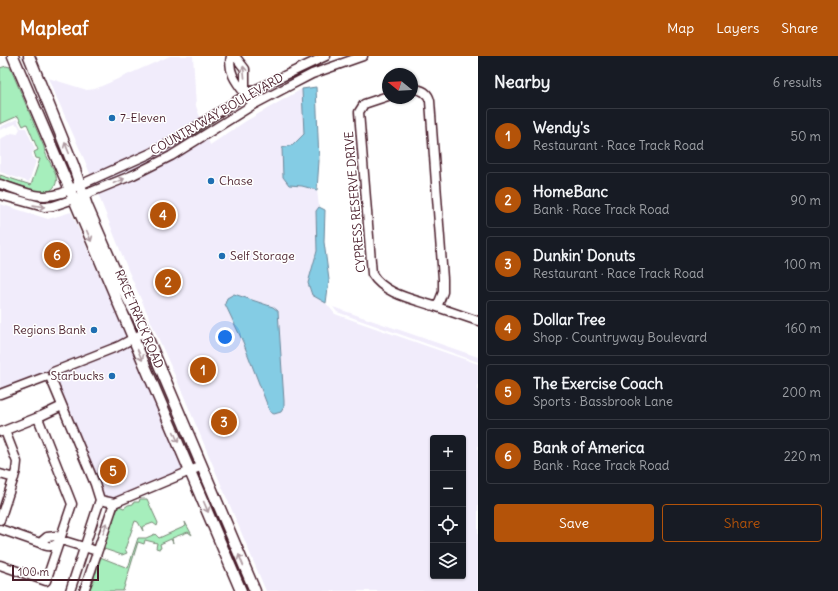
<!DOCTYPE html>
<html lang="en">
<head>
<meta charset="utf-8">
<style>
	:root { --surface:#171b24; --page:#20242c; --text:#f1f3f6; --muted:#9ea1a6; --line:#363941; --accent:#b45309 }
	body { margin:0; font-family:Delius,sans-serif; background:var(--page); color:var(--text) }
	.controls { position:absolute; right:12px; bottom:12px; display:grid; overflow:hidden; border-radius:4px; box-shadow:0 1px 3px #0004 }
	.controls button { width:36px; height:36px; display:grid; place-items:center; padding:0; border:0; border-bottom:1px solid var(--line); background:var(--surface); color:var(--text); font:20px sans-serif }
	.compass { position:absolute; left:382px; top:12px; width:36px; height:36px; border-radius:50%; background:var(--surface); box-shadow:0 1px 3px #0004; rotate:288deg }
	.scale { position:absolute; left:12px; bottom:10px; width:87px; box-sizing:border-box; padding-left:4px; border:2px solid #4a1f2b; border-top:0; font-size:11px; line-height:14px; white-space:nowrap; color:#4a1f2b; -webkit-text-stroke:3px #fff; paint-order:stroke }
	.you { position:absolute; left:225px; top:281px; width:14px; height:14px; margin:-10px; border:3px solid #fff; border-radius:50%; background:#1a73e8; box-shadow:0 0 0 6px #1a73e833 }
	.badge { display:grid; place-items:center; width:26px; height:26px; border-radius:50%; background:var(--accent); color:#fff; font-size:13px; font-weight:700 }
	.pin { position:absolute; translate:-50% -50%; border:2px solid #fff; box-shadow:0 1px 4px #0006 }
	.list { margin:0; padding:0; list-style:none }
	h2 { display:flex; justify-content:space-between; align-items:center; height:52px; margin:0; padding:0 16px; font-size:17px }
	h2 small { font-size:13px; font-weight:400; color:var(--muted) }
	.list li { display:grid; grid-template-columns:26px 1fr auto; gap:12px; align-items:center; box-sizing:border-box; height:56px; margin:0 8px 8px; padding:0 8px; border:1px solid var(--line); border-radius:4px }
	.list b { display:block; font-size:15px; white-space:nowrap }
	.list p { margin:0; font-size:13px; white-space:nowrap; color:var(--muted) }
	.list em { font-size:13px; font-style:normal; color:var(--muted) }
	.actions { display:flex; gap:8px; padding:12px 16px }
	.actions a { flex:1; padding:9px 0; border:1px solid var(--accent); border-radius:4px; text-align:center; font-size:14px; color:var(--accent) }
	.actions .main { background:var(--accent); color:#fff }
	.icon { flex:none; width:22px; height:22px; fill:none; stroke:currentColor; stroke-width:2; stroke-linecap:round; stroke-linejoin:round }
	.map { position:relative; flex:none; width:478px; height:535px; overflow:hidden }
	header { display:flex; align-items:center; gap:24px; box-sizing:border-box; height:56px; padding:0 20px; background:var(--accent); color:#fff }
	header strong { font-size:19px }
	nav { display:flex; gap:22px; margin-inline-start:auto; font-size:14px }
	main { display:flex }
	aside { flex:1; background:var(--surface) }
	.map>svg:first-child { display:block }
	.built { fill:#f1ecfb; fill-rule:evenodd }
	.green { fill:#a6eebc; stroke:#788674 }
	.water { fill:#84cce4; stroke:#6d879a }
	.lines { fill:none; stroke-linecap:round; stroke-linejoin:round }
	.minor-casing { stroke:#4a1f2b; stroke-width:11 }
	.major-casing { stroke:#4a1f2b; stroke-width:13 }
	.minor { stroke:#fff; stroke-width:8 }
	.major { stroke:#fff; stroke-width:10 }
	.oneway { stroke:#ae9aa0 }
	.poi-dot { fill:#1f6fb2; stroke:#fff; stroke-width:1.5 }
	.labels { text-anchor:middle; stroke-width:3; stroke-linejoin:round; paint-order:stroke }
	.street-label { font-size:12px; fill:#4a1f2b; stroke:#fff }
	.poi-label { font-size:12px; fill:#4a1f2b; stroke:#fff; text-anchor:start }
</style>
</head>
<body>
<header>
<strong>Mapleaf</strong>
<nav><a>Map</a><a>Layers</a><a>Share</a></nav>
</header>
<main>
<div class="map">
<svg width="478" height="535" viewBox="0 0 478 535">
	<rect width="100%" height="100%" fill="#fff"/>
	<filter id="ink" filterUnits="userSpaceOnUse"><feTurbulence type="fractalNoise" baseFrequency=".025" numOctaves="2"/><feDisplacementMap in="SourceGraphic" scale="8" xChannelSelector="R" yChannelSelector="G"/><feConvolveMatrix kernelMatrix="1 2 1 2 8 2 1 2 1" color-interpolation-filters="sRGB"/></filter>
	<g filter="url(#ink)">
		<path class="built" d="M170,0H193L196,50L210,89L246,65L302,33L304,78L293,89L289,129L302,130L317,134L319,151L316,156L317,195L308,227L312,239L326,247L335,258L478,308V535H266L180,331L128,214L85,105L48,22L87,34L95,33ZM433,382H463V520H433Z
			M17,63L21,72H26L35,93L32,97L33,103L36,105L29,126L0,116V83L12,77L17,78L20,73L18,69L15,68L0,74V71Z
			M0,148L48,163L71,156L127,282L49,314L51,320L48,321L46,317L0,335Z
			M333,251L478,301V306L337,256Z
			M129,288L161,358L184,414L113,444L102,442L53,320Z"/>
		<path class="green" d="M6,10L10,11L44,91C45,105 67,123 50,135L40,136L0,123V119L31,129L40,103L36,102L34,96L38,94L27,68L23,70L18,60L0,68V12Z
			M238,49L197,77L187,87L132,115L94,130C124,117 158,105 185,86C201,75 219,55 238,49Z
			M140,443H147L158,467L157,470L153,467L142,471L143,475L138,466L135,465L125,493L127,497L122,499L104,493L106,481L108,480L107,478L111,471L110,469L113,467L114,459L116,457L119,450L124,452L128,449L133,448L134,446H139Z
			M185,466L192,479L188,476L172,482L173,487L171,483L160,488L161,492L159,493L156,492L157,487L145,484L144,488L138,486L123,535H89L94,524V519L96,517L100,501L128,512L138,482H146L155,478L159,482L186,470Z"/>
		<path class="water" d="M316,31L319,105L317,134L302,130L289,129L283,121L282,92L293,89L304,78L302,33Z
			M319,151L325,154L324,186L329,224L326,247L312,239L308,227L317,195L316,155Z
			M234,238L273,251L278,255L284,345V351L281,356L274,358L270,356L243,286L225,248L227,242Z"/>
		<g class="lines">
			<g class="minor-casing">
				<path id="minor" d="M231,0C226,20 244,34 253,49
					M235,0L245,13V36
					M388,40L364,48L359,56L372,218C385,239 414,243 437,251L443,236V223L430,45C428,36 421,33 412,33
					M0,128C22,135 39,145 62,137L149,98L177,83L250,36L326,0
					M0,139L44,151L53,150L74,143L133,119L171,100L251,50L289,30L312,18L363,0
					M437,251L478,265
					M53,316L119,290L145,276
					M51,323L95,428L100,444L114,447
					M0,338L45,321
					M1,376L41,360L62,350
					M0,418L14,422
					M114,447L202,410
					M0,464L16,415L17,406L5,375
					M0,473L40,487L47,481L56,480L61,484L97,495
					M40,487C48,492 54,491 60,485
					M0,509L46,525L72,448L38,362
					M70,535L100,444
					M84,535L114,447"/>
			</g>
			<g class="major-casing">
				<path id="major" d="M13,0L241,535
					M29,0L74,111L87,150L123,233L145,276L255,535"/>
			</g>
			<use href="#minor" class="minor"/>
			<use href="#major" class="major"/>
		</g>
		<defs><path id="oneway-shaft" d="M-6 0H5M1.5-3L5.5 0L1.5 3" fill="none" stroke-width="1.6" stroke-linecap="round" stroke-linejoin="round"/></defs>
		<g class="oneway">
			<use href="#oneway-shaft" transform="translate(244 16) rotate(-96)"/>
			<use href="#oneway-shaft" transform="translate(67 92) rotate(-112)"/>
			<use href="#oneway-shaft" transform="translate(119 125) rotate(-23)"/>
			<use href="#oneway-shaft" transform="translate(39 150) rotate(8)"/>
			<use href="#oneway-shaft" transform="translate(89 180) rotate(67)"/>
			<use href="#oneway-shaft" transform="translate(140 299) rotate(66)"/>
			<use href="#oneway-shaft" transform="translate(176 381) rotate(67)"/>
			<use href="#oneway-shaft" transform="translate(206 451) rotate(67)"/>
			<use href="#oneway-shaft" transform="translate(105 472) rotate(-71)"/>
			<use href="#oneway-shaft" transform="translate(241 504) rotate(-113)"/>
		</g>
	</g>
	<g class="poi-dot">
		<circle cx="112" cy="62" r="4"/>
		<circle cx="211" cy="125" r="4"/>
		<circle cx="222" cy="200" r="4"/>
		<circle cx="94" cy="274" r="4"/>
		<circle cx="112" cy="320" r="4"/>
	</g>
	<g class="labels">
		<g class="street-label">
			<text transform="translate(217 58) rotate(-30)" y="4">COUNTRYWAY BOULEVARD</text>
			<text transform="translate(355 146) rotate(-95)" y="4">CYPRESS RESERVE DRIVE</text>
			<text transform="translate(139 263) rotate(67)" y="4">RACE TRACK ROAD</text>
		</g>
		<g class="poi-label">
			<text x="120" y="66">7-Eleven</text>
			<text x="219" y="129">Chase</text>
			<text x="230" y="204">Self Storage</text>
			<text x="86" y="278" text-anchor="end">Regions Bank</text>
			<text x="104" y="324" text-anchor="end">Starbucks</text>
		</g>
	</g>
</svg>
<div class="controls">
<button>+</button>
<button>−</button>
<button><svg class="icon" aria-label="locate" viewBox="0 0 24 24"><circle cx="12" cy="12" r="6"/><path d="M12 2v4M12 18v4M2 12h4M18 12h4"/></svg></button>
<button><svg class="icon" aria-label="layers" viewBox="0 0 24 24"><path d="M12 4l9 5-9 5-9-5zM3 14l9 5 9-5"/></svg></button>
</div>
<svg class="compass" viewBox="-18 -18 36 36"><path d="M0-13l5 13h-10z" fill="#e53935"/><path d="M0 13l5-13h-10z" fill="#9ea1a6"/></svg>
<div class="scale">100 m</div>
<div class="you"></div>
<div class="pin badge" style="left:203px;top:314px">1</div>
<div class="pin badge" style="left:168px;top:226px">2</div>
<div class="pin badge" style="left:224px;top:366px">3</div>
<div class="pin badge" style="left:163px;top:159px">4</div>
<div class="pin badge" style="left:113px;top:415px">5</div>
<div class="pin badge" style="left:57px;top:199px">6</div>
</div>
<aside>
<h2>Nearby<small>6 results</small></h2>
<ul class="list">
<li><span class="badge">1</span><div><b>Wendy's</b><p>Restaurant · Race Track Road</p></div><em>50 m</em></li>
<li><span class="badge">2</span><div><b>HomeBanc</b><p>Bank · Race Track Road</p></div><em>90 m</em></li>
<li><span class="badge">3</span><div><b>Dunkin' Donuts</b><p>Restaurant · Race Track Road</p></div><em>100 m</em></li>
<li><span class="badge">4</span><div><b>Dollar Tree</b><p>Shop · Countryway Boulevard</p></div><em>160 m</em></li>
<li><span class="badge">5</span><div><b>The Exercise Coach</b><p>Sports · Bassbrook Lane</p></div><em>200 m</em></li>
<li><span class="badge">6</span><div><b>Bank of America</b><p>Bank · Race Track Road</p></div><em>220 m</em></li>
</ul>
<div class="actions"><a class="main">Save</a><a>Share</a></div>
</aside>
</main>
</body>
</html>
